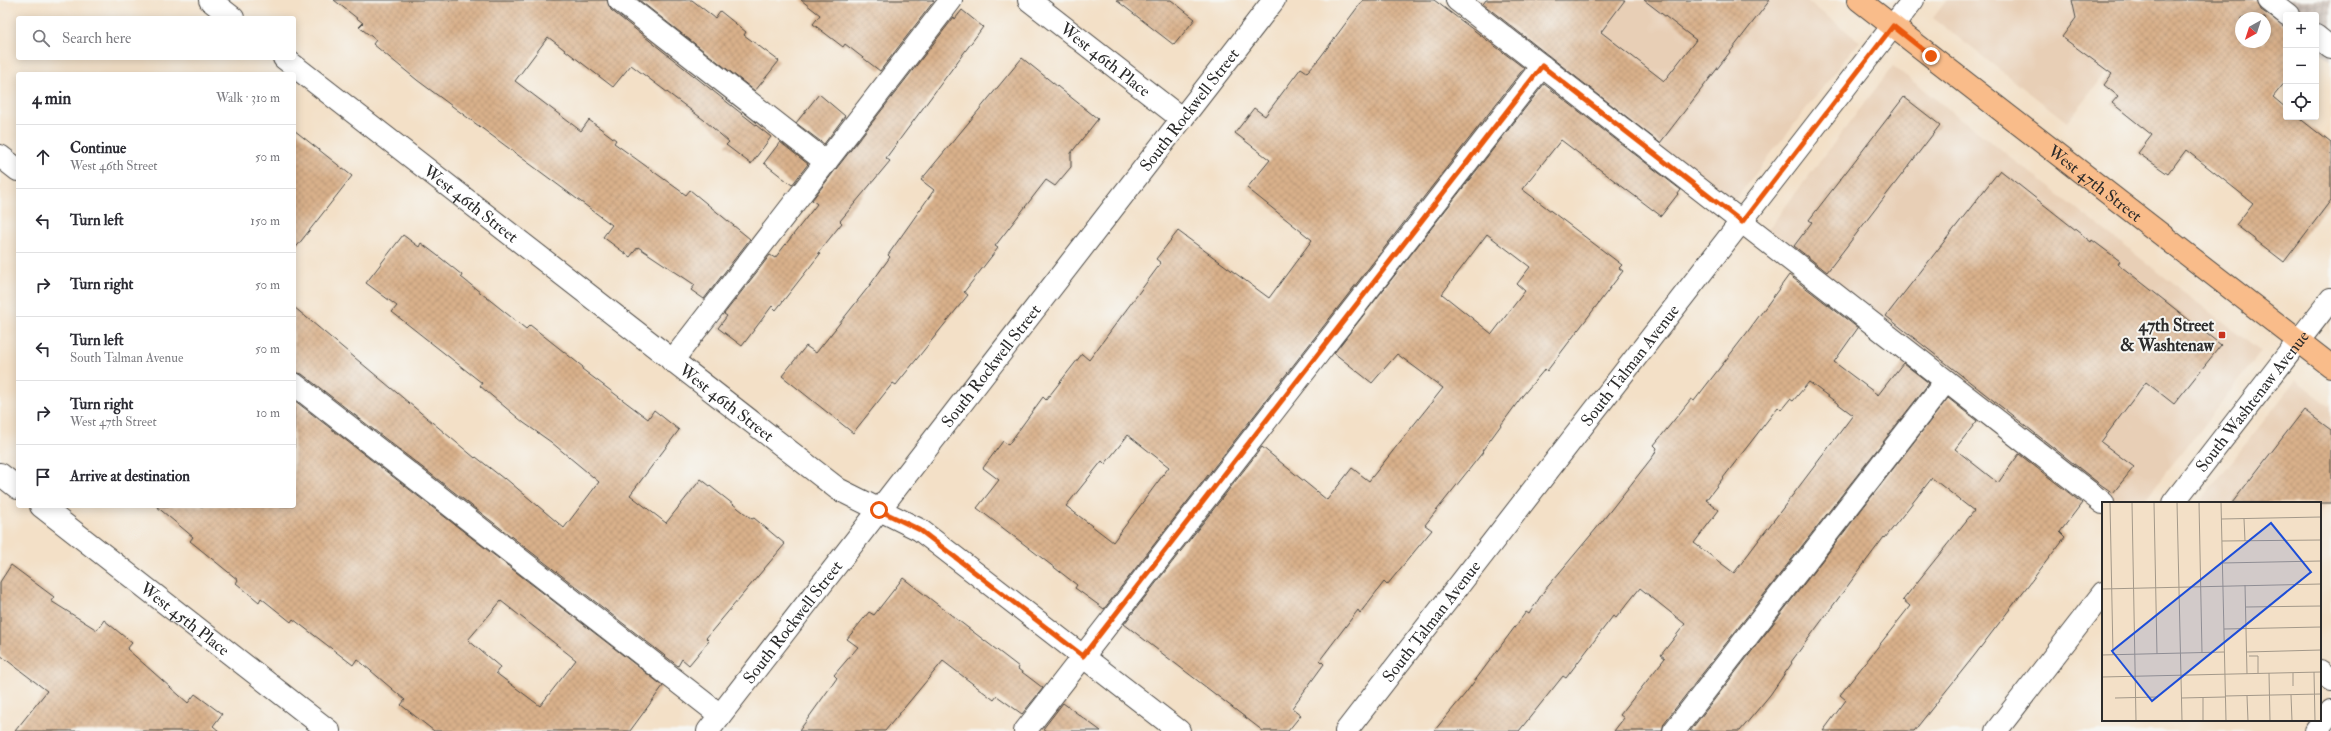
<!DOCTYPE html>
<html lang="en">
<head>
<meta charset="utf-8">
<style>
	:root { --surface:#fff; --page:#f2f2f3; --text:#2b2b33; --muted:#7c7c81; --line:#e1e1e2 }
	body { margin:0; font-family:"IM FELL Double Pica",serif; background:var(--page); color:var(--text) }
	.controls { position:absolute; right:12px; top:12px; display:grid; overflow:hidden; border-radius:4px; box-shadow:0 2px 10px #0003 }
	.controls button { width:36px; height:36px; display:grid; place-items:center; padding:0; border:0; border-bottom:1px solid var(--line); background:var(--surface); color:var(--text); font:20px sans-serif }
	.compass { position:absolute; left:2235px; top:12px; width:36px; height:36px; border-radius:50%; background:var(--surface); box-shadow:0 2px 10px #0003; rotate:219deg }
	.stop { position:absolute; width:12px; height:12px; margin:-9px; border:3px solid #ea580c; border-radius:50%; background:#fff }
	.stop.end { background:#ea580c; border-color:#fff; box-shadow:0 1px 4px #0008 }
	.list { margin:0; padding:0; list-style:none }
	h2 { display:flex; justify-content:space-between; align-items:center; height:52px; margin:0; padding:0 16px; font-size:17px }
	h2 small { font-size:13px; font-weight:400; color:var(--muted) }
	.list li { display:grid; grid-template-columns:26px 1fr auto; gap:12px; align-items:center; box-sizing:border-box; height:64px; padding:0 16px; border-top:1px solid var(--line) }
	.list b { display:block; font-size:15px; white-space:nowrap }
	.list p { margin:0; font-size:13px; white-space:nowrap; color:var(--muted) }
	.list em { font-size:13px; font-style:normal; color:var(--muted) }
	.icon { flex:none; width:22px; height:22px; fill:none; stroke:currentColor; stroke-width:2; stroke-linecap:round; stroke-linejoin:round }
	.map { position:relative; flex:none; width:2331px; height:731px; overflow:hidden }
	.search { position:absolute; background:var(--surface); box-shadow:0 2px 10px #0003; left:16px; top:16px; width:280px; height:44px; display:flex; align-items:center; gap:10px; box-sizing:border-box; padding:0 14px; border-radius:4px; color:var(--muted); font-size:15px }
	.panel { position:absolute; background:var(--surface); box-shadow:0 2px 10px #0003; left:16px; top:72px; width:280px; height:436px; border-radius:4px }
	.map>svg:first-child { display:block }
	.built { fill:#e8cfb6 }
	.industrial { fill:url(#industrial-grid) }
	.building { fill:url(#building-cross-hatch); fill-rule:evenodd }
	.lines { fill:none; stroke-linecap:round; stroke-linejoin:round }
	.minor-casing { stroke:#494642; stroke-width:24 }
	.major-casing { stroke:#494642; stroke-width:24 }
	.minor { stroke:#fff; stroke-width:22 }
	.major { stroke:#f9bc8a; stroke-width:22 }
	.route { stroke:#ea580c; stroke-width:5 }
	.poi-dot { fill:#c8321e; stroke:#f6f6f2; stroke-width:1.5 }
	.labels { text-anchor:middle; stroke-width:4; stroke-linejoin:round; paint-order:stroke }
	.street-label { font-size:17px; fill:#2b2b2b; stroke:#f6f6f2 }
	.poi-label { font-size:17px; font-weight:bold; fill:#2b2b2b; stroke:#f6f6f2; text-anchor:end }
	.inset-road { fill:none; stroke:#a39889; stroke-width:1 }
	.view { fill:#1d4ed8; fill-opacity:0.15; stroke:#1d4ed8; stroke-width:2 }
	.inset-edge { fill:none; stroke:#2b2b2b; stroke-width:2 }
</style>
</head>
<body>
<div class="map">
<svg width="2331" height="731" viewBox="0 0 2331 731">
	<defs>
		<pattern id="industrial-grid" width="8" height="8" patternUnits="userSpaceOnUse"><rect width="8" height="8" fill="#cec2b9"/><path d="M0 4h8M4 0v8" fill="none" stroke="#b1a79f"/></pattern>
		<pattern id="building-cross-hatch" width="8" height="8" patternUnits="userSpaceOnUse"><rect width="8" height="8" fill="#d9b18b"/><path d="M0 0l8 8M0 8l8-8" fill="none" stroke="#ba9878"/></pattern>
	</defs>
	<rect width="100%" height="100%" fill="#f6f6f2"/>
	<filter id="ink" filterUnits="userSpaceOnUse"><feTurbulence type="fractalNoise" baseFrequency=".025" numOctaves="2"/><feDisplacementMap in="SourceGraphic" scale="8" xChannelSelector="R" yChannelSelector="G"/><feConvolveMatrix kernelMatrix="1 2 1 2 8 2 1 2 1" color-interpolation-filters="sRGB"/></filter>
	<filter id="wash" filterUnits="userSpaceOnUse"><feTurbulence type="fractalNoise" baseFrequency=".012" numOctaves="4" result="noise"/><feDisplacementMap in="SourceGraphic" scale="16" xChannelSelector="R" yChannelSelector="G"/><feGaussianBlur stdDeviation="0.9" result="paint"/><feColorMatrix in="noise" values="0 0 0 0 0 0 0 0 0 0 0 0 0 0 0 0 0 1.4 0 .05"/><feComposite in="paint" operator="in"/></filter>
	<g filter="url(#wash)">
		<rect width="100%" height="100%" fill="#f3e0c7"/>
		<path class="built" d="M1457,0H1806L1859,41L1727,210Z
			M1947,0H2164L2067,122L1933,18Z
			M1893,66L2261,352L2142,503H2103L1762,237Z
			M2296,380L2331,407V499L2320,513V503H2199Z"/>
		<path class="industrial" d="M2253,0H2331V60L2316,49V15H2286V26Z"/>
		<g id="blocks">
			<path class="building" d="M334,0H607L611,10L771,137L751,164L726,145L729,142L704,120L631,65L613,87L548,37L515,81L581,131L589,120L616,140L614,143L686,195L690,190L750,239L704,299L691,290L695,285L638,247L630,257L603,237L612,225L417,80L373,44L376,40L359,27L363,23Z
				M639,0H692L715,18L720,11L746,32L744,35L779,61L755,91Z
				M801,0H932L934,1L880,71L845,44L843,47L813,24L820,15Z
				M1116,0H1171L1195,19L1174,45Z
				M1363,0H1434L1524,68L1104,609L1075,588L1077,585L977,508L999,480L983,468L1003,441L1008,445L1043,397L1046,400L1082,354L1089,360L1161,263L1156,259L1178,231L1269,298L1312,240L1247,188L1270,160L1235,133L1254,108L1265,116L1301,68L1307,72L1319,59ZM1128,435L1169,467L1113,542L1066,506L1102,461L1105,464Z
				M1486,0H1625L1601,32L1664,81L1696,40L1644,0H1770L1660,143L1483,4Z
				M2072,0H2257L2261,10L2286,27V81L2273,97L2286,108V117H2298L2331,143V200L2284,262L2236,225L2253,203L2186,150L2168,174L2138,153L2152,135L2112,103L2118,96L2104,85L2112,74L2062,37L2076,18ZM2241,18H2265V42H2241Z
				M962,10L983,27L886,158L890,161L840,221L842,223L818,253L820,254L776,310L772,306L742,346L718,328L727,316L724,314L770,255L775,258L817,204L812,200L954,17L955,19Z
				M1022,58L1098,119L1071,153V167L1055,186L1046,180L995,246L998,248L964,292L968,295L896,385L893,383L853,433L782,376L806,346L816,353L870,285L890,257L888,255L934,190L921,180Z
				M1544,84L1681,190L1661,216L1561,140L1522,189L1622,265L1619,268L1623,271L1547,371L1545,369L1523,395L1482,451L1483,452L1425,525L1432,530L1387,585L1384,582L1360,613L1358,610L1320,660L1324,664L1292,708L1301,715L1288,731H1263L1124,624L1262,447L1327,500L1352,468L1369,481L1443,388L1397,354L1372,383L1334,353ZM1487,234L1530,267L1517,284L1525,291L1492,334L1442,294Z
				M819,94L845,116L824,144L796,123Z
				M1904,97L1940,125L1827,272L1794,246L1812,222L1809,220Z
				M294,130L352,176L294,250Z
				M780,142L808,164L792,185L764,163Z
				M2000,170L2091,242L2092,240L2120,261L2118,264L2221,345L2174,404L2146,382L2101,442L2134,467L2113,493L2097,482L1886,316Z
				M403,235L419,247L421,243L442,259L462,275L461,277L526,329L530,325L583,367L582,369L648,419L654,410L679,430L630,495L666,523L701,479L752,519L754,518L785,544L706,638L709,641L689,665L682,659L678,666L302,374L294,372V307L475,458L476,457L504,479L505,478L564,528L599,482L551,442L524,423L480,386L482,383L392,312L397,306L366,283Z
				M1789,275L1858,328L1834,362L1878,395L1903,363L1929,383L1664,723L1662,731H1614L1624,718L1620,715L1665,658L1661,655L1685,624L1640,588L1616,618L1613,616L1566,678L1563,676L1519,731H1434L1465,694L1526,612L1529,614L1544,591L1596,529L1654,455L1657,448L1654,445L1691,399L1694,401L1746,334ZM1809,382L1853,415L1734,573L1694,543L1719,510L1706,500L1778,407L1781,410L1790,399L1793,401Z
				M1948,398L1977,421L1955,449L1998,483L2019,454L2082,503L2060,532L2065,537L1974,656L1914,731H1823L1846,700L1840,695L1910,606L1903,600L1974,511L1932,478L1885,538L1884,537L1791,662L1792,663L1770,695L1740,731H1690Z
				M294,400L663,686L630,731H434L401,705L405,700L357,659L353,665L293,619L291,622L261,598L259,602L236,583L238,580L190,541L193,537L156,506H294ZM501,601L576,660L540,706L496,673L500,667L468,640Z
				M2304,410L2331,430V503H2232Z
				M11,565L54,597L51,601L97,630L104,620L132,643L127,649L188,703L195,694L222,714L213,726L219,731H15L47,691L0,655V582Z
				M903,578L1019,667L1018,669L1043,688L1022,714L997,696L994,700L943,661L885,731H799L837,678L834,675L858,647L847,639L869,612L874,615Z
				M1063,703L1101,731H1046L1043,729Z"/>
		</g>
	</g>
	<g filter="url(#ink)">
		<use href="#blocks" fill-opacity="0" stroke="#494642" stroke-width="1"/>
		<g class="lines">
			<g class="minor-casing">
				<g id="minor">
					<path d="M210,0L233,18"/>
					<path d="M619,0L826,162"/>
					<path id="s1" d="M1029,0L1182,119"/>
					<path d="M1457,0L2103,503"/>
					<path d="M2269,0L2288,15"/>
					<path d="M2316,36L2331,48"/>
					<path id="s2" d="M284,58L838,489L920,530L1179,731"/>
					<path d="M0,156L18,170"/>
					<path d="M672,361L951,0"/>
					<path d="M294,384L720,715"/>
					<path d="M0,474L18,488"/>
					<path id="s3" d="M2173,503L2331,299"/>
					<path id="s4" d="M41,506L329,731"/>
					<path d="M2320,671L2331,680"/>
					<path id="s5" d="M708,731L1274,0"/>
					<path d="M1025,731L1542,66"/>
					<path id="s6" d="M1346,731L1913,0"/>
					<path d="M1674,731L1946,381"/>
					<path d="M1996,731L2103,593"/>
					<path d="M2316,731L2331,711"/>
				</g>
			</g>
			<g class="major-casing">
				<g id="major">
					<path id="s7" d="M1859,0L2331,366"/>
				</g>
			</g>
			<use href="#minor" class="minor"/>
			<use href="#major" class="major"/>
		</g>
	</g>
	<g class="lines" filter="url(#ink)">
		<path class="route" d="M879,510L920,530L1083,656L1542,66L1742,222L1893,26L1931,56"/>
	</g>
	<rect class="poi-dot" x="2218" y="331" width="8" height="8" rx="2"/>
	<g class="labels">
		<g class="street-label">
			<text dy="6" stroke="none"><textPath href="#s1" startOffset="97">West 46th Place</textPath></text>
			<text dy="6" stroke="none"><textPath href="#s5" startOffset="786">South Rockwell Street</textPath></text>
			<text dy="6" stroke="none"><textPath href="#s7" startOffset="299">West 47th Street</textPath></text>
			<text dy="6" stroke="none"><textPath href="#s2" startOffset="237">West 46th Street</textPath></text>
			<text dy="6" stroke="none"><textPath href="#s5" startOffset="462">South Rockwell Street</textPath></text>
			<text dy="6" stroke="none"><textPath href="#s6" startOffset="463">South Talman Avenue</textPath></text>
			<text dy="6" stroke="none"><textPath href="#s3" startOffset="129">South Washtenaw Avenue</textPath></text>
			<text dy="6" stroke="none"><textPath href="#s2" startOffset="561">West 46th Street</textPath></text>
			<text dy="6" stroke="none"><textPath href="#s4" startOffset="183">West 45th Place</textPath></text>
			<text dy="6" stroke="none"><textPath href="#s5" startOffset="138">South Rockwell Street</textPath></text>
			<text dy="6" stroke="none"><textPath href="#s6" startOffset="139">South Talman Avenue</textPath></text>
		</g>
		<g class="poi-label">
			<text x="2214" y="331">47th Street<tspan x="2214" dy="20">&amp; Washtenaw</tspan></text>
		</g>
	</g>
	<g transform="translate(2102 502)">
		<rect width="219" height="219" fill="#f3e0c7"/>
		<path class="inset-road" d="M8,0L11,153M30,0L34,219M52,0L55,152M75,0L80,219M97,0L100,151M119,0L124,219M119,17L219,15M142,17L143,39M120,39L219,38M120,61L219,59M143,83L145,172M0,87L219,82M144,105L219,104M122,127L219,125M145,150L219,148M0,153L122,150M147,154H156V171M212,170L213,219M167,171L168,219M0,175L219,170M191,184V171M189,193L190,219M123,194L219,192M145,194L146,219M13,196L56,195M79,196L123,195M101,196V219"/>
		<path class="view" d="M169,21L209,70L50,199L10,149Z"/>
		<rect width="219" height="219" class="inset-edge"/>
	</g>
</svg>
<div class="controls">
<button>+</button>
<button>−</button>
<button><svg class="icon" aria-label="locate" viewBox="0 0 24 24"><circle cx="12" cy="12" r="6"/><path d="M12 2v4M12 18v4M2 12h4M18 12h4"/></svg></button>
</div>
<svg class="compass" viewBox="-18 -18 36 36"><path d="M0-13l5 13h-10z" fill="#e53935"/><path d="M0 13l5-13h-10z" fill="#7c7c81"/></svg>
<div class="stop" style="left:879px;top:510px"></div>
<div class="stop end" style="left:1931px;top:56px"></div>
<div class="search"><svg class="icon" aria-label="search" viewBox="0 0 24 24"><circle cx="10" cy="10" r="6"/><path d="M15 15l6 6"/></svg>Search here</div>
<section class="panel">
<h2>4 min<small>Walk · 310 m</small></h2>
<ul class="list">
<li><svg class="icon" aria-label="ahead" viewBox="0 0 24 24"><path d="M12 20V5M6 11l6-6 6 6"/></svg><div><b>Continue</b><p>West 46th Street</p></div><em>50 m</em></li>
<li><svg class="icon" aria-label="left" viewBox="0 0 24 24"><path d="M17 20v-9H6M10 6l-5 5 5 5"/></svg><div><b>Turn left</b></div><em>150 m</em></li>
<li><svg class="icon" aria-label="right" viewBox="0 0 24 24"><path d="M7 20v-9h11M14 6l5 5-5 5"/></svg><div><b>Turn right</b></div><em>50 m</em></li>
<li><svg class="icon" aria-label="left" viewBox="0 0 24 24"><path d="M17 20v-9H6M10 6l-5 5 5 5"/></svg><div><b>Turn left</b><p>South Talman Avenue</p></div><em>50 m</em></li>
<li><svg class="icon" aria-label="right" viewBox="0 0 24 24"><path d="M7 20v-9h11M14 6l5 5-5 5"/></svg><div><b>Turn right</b><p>West 47th Street</p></div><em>10 m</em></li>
<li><svg class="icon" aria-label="arrive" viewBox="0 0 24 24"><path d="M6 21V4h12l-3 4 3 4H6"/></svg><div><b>Arrive at destination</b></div></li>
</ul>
</section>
</div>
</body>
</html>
